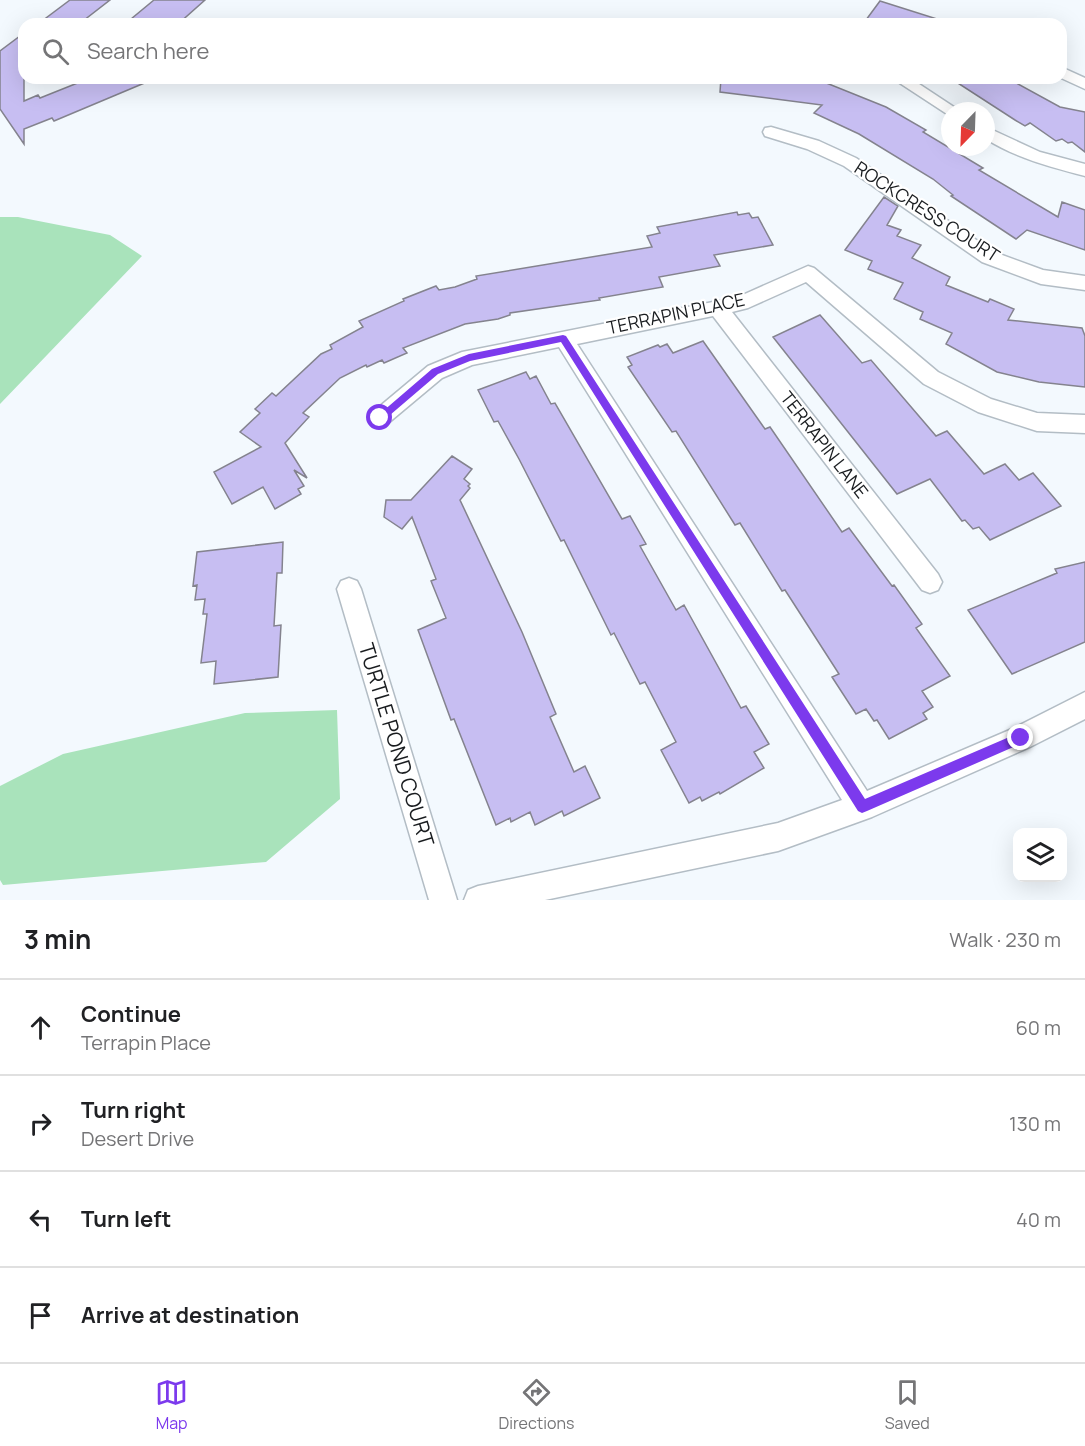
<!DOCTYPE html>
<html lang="en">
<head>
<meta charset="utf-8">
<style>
	:root { --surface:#fff; --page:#f2f2f2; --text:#202124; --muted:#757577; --line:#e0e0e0; --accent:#7c3aed }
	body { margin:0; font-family:Manrope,sans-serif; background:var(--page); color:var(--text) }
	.controls { position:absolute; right:18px; bottom:18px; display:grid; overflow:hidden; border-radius:12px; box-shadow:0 6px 24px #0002 }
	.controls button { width:54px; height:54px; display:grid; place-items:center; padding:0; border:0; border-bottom:2px solid var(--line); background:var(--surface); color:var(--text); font:30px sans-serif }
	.compass { position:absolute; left:941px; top:102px; width:54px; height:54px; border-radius:50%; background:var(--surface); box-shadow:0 6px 24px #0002; rotate:203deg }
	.stop { position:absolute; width:18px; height:18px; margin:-14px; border:4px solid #7c3aed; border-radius:50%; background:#fff }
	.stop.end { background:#7c3aed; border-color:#fff; box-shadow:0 2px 6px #0008 }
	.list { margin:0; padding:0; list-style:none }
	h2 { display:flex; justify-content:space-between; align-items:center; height:78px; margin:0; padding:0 24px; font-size:26px }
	h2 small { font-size:20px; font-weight:400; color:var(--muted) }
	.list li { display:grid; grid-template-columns:39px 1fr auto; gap:18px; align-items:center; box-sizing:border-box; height:96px; padding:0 24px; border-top:2px solid var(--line) }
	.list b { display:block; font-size:22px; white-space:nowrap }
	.list p { margin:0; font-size:20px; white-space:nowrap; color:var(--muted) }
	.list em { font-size:20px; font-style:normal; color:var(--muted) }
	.icon { flex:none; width:33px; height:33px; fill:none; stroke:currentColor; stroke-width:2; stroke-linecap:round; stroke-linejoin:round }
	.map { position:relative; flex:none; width:1085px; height:900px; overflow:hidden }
	.search { position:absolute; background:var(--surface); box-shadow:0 6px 24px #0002; left:18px; right:18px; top:18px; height:66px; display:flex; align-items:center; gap:15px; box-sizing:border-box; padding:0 21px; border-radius:18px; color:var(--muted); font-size:22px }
	.sheet { height:462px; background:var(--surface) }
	nav { display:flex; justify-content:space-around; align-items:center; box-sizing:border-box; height:84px; border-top:2px solid var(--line); background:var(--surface); font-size:16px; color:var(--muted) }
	nav a { display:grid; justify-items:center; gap:3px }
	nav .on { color:var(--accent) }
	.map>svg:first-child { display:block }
	.green { fill:#a9e3bb }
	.building { fill:#c7bef2; stroke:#84838e; stroke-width:1.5 }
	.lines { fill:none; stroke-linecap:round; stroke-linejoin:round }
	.minor-casing { stroke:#b3bdc5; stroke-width:3 }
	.minor { fill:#fff; fill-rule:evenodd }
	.route { fill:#7c3aed }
	.labels { text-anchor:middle; stroke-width:4.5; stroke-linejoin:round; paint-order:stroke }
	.street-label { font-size:18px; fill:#191c1f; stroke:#fff }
	.near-street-label { font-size:21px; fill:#191c1f; stroke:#fff }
</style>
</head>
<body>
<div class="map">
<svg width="1085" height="900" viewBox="0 0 1085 900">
	<rect width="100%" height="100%" fill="#f3f9fe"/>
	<path class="green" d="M0,217H18L110,235L142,256L0,404Z
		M337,710L340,799L266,862L3,885L0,880V786L63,754L245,713Z"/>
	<path class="building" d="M70,0H110L79,24H38Z
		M154,0H205L178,24H125Z
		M880,1L937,19L936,24H863Z
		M24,33V101L38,95L40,98L90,78L154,79L54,121L52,118L24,129V144L0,109V51Z
		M721,78H814L886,107L926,130L923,132L983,168L979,170L1058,217L1062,202L1085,210V250L1027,230L1016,239L951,196L953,195L933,179L859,134L814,113L822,105L720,92Z
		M950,78H1007L1060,107L1085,112V152L1072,142L1068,143L1062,139L1056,141L1030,123L1025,126L1015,120Z
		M884,197L898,206L887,225L901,230L897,236L921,245L912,258L950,277L946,285L988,302L990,299L1014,309L1008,320L1082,328L1085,336V387L1039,382L997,372L946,344L952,333L920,319L923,312L894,299L903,283L868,269L872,261L845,250Z
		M737,212L738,215L749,213L752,218L758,217L773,245L714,255L720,266L659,277L663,287L599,298L600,300L510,313V315L498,319L465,324L403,348L407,353L384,363L382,360L367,367L366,365L340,378L303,413L309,417L285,443L307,478L294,470L304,486L298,489L301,494L275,509L263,487L232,504L214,472L261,447L240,432L260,413L255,409L272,393L276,396L321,354L332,349L330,345L363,327L359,321L404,301L403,299L436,286L439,290L455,287L477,279L476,276L652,247L647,236L660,233L657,227Z
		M820,315L862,363L871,360L936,436L947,431L984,474L1005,464L1019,480L1033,473L1061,506L990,540L979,527L973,529L965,520L962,521L930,479L897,494L773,337Z
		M703,341L765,429L770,427L842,532L849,528L892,586L894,585L922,624L916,628L950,676L922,691L933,707L923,713L927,719L889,739L877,720L874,721L866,709L856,714L832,677L839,674L785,590L782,591L740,523L735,525L676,431L672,432L628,367L632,365L627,357L658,345L660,347L667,344L673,353Z
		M526,372L530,379L536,376L551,404L555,403L622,519L630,516L646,544L640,546L676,610L684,605L741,708L746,706L769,744L754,752L764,768L720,794L719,792L702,801L700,797L689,803L661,750L676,742L645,682L640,684L614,633L611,635L564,540L561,541L519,459L498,421L494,422L478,390Z
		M452,456L472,469L464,479L470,484L468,486L470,488L460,500L522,632L556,714L550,717L574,772L585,766L600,798L564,816L562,811L535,825L530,812L511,822L510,818L496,825L454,719L451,720L418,630L446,618L431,581L436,579L412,517L402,529L384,517L386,500H411Z
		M283,542L282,573H277L274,626L281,625L278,677L214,684L216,661L201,663L207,614H203L205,599L195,600L197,585L193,586L197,552Z
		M1085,562V642L1012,674L968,610L1057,573L1055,569Z"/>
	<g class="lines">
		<g class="minor-casing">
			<path id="minor" d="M1061,67L1085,78V89L1061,78Z
				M892,78H910L960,111H950V115L947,114Z
				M771,127L819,141L856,158L994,252L1043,270L1085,276V290L1041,284L982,262L844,166L807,149L765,136L763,132L765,128Z
				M986,127L1040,152L1085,164V176C1051,167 1016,158 986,139Z
				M808,266L814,268L938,372L991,399L1037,413L1085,415V433L1037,431L978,412L924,384L806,282L748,308L732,312L938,574L942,582L938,590L930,593L922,590L713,316L577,344L867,791L1012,729L1085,692V719L1030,747L872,817L778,851L545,900H464L468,890L478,886L778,823L842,800L559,347L472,365L442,378L387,424L380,427L373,424L370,418L373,412L428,366L462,352L738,297Z
				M349,578L357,581L361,589L457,900H429L337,589L341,581Z"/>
		</g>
		<use href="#minor" class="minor"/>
	</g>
	<path class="route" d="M563,335L566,336L865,799L1021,732L1025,733V742L867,811L862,813L858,811L561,342L470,361L438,374L383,421H377L375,418L432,369L469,354Z"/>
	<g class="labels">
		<g class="street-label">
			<text transform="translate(927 212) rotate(33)" y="6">ROCKCRESS COURT</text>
			<text transform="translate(676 314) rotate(-12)" y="6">TERRAPIN PLACE</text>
			<text transform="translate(824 445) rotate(52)" y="6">TERRAPIN LANE</text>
		</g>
		<g class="near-street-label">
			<text transform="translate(396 745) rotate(73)" y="7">TURTLE POND COURT</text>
		</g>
	</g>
</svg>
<div class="controls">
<button><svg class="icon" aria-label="layers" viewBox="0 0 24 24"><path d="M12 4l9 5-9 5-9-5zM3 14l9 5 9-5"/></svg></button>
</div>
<svg class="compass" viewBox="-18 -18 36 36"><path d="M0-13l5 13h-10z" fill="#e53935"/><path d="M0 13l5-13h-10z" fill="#757577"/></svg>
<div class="stop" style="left:380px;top:418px"></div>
<div class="stop end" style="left:1021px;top:738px"></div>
<div class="search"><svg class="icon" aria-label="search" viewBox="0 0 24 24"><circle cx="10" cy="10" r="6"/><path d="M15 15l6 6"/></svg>Search here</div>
</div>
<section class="sheet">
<h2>3 min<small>Walk · 230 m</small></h2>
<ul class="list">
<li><svg class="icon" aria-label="ahead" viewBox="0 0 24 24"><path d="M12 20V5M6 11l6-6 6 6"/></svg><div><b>Continue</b><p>Terrapin Place</p></div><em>60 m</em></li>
<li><svg class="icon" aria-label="right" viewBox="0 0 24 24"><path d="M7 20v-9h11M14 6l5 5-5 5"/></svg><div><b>Turn right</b><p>Desert Drive</p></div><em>130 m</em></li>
<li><svg class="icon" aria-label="left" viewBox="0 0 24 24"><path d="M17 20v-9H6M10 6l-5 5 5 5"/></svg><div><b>Turn left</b></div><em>40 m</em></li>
<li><svg class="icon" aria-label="arrive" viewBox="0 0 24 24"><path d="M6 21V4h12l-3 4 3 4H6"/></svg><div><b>Arrive at destination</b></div></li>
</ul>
</section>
<nav>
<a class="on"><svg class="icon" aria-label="map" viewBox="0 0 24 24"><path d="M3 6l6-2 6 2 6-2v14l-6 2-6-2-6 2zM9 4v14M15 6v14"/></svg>Map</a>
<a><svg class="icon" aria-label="directions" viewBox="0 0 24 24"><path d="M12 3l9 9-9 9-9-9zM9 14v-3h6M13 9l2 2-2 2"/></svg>Directions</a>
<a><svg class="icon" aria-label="saved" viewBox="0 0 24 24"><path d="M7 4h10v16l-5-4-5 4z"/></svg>Saved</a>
</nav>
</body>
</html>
